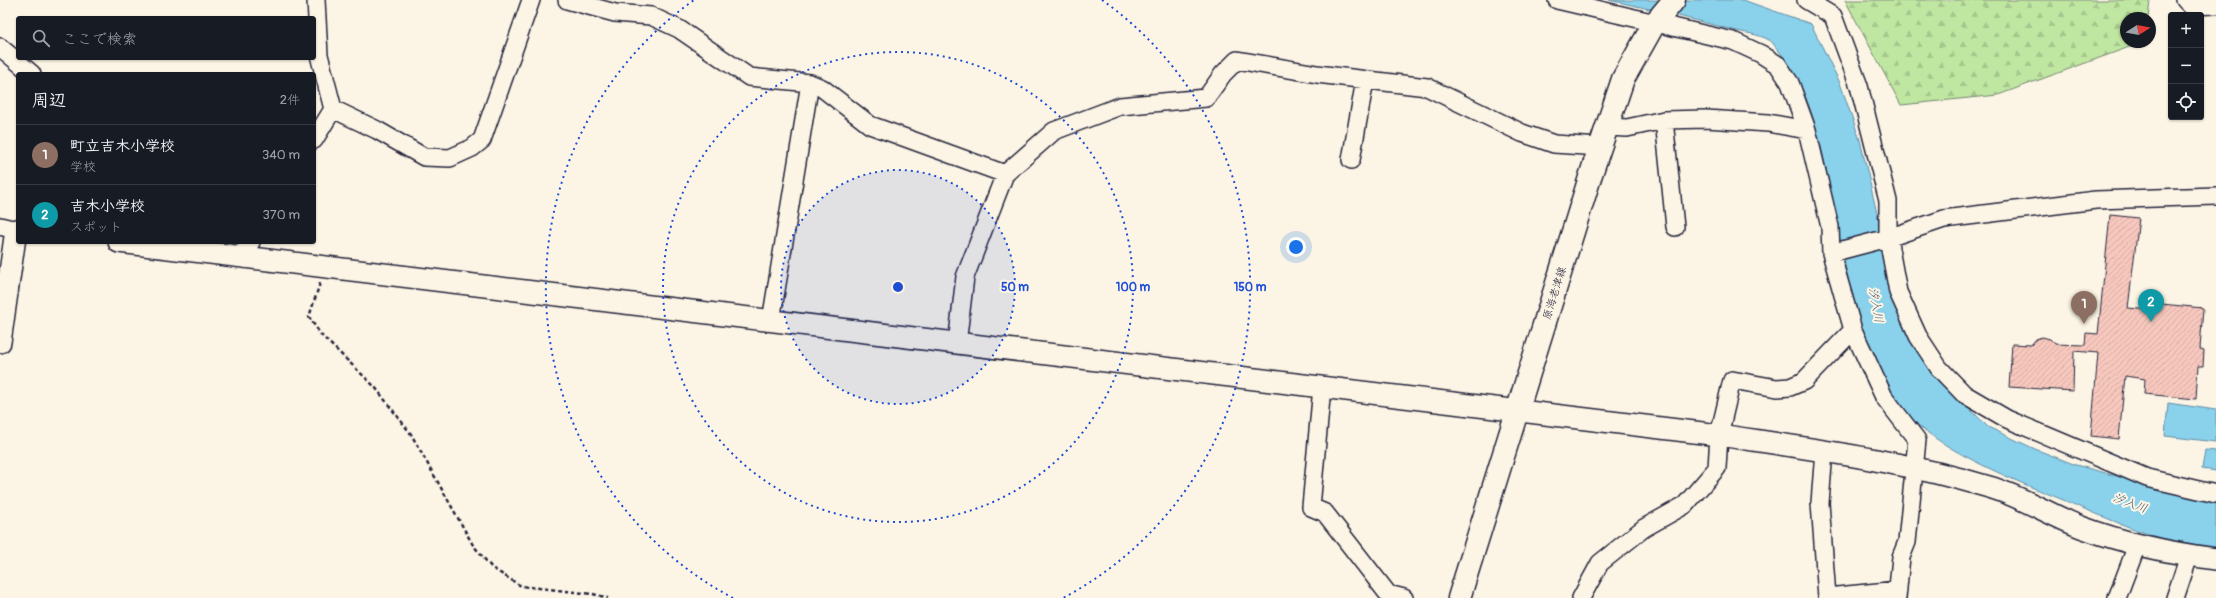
<!DOCTYPE html>
<html lang="ja">
<head>
<meta charset="utf-8">
<style>
	:root { --surface:#171b24; --page:#20242c; --text:#f1f3f6; --muted:#9ea1a6; --line:#363941; --accent:#c8321e }
	body { margin:0; font-family:Pangolin,"Klee One",sans-serif; background:var(--page); color:var(--text) }
	.controls { position:absolute; right:12px; top:12px; display:grid; overflow:hidden; border-radius:4px; box-shadow:0 1px 3px #0004 }
	.controls button { width:36px; height:36px; display:grid; place-items:center; padding:0; border:0; border-bottom:1px solid var(--line); background:var(--surface); color:var(--text); font:20px sans-serif }
	.compass { position:absolute; left:2120px; top:12px; width:36px; height:36px; border-radius:50%; background:var(--surface); box-shadow:0 1px 3px #0004; rotate:79deg }
	.you { position:absolute; left:1296px; top:247px; width:14px; height:14px; margin:-10px; border:3px solid #fff; border-radius:50%; background:#1a73e8; box-shadow:0 0 0 6px #1a73e833 }
	.badge { display:grid; place-items:center; width:26px; height:26px; border-radius:50%; background:var(--accent); color:#fff; font-size:13px; font-weight:700 }
	.pin { position:absolute; translate:-50% -33px; filter:drop-shadow(0 1px 2px #0008) }
	.pin::after { content:''; position:absolute; top:21px; width:14px; height:12px; background:inherit; clip-path:polygon(0 0,100% 0,50% 100%) }
	.list { margin:0; padding:0; list-style:none }
	h2 { display:flex; justify-content:space-between; align-items:center; height:52px; margin:0; padding:0 16px; font-size:17px }
	h2 small { font-size:13px; font-weight:400; color:var(--muted) }
	.list li { display:grid; grid-template-columns:26px 1fr auto; gap:12px; align-items:center; box-sizing:border-box; height:60px; padding:0 16px; border-top:1px solid var(--line) }
	.list b { display:block; font-size:15px; white-space:nowrap }
	.list p { margin:0; font-size:13px; white-space:nowrap; color:var(--muted) }
	.list em { font-size:13px; font-style:normal; color:var(--muted) }
	.icon { flex:none; width:22px; height:22px; fill:none; stroke:currentColor; stroke-width:2; stroke-linecap:round; stroke-linejoin:round }
	.map { position:relative; flex:none; width:2216px; height:598px; overflow:hidden }
	.search { position:absolute; background:var(--surface); box-shadow:0 1px 3px #0004; left:16px; top:16px; width:300px; height:44px; display:flex; align-items:center; gap:10px; box-sizing:border-box; padding:0 14px; border-radius:4px; color:var(--muted); font-size:15px }
	.panel { position:absolute; background:var(--surface); box-shadow:0 1px 3px #0004; left:16px; top:72px; width:300px; height:172px; border-radius:4px }
	.map>svg:first-child { display:block }
	.forest { fill:url(#forest-firs); stroke:#71846e }
	.water { fill:#8ad1ec; stroke:#608ba5 }
	.building { fill:url(#building-hatch); stroke:#22223b }
	.lines { fill:none; stroke-linecap:round; stroke-linejoin:round }
	.minor-casing { stroke:#22223b; stroke-width:20 }
	.tertiary-casing { stroke:#22223b; stroke-width:24 }
	.secondary-casing { stroke:#22223b; stroke-width:25 }
	.path { stroke:#22223b; stroke-width:2.5; stroke-dasharray:4 3; stroke-linecap:butt }
	.minor { stroke:#fcf5e5; stroke-width:17 }
	.tertiary { stroke:#fcf5e5; stroke-width:21 }
	.secondary { stroke:#fcf5e5; stroke-width:22 }
	.ring { fill:none; stroke:#1d4ed8; stroke-width:2; stroke-dasharray:2 4 }
	.labels { text-anchor:middle; stroke-width:4; stroke-linejoin:round; paint-order:stroke }
	.street-label { font-size:11px; fill:#22223b; stroke:#fcf5e5 }
	.water-label { font-size:12px; font-style:italic; fill:#415770; stroke:#fcf5e5 }
	.centre { fill:#1d4ed8; stroke:#fcf5e5; stroke-width:2 }
	.ring-label { font-size:12px; text-anchor:middle; font-weight:bold; fill:#1d4ed8; stroke:#fcf5e5; stroke-width:4; stroke-linejoin:round; paint-order:stroke }
</style>
</head>
<body>
<div class="map">
<svg width="2216" height="598" viewBox="0 0 2216 598">
	<defs>
		<pattern id="forest-firs" width="22" height="20" patternUnits="userSpaceOnUse"><rect width="22" height="20" fill="#c0e7a2"/><path d="M5 1l3.5 6h-7zM16 11l3.5 6h-7z" fill="#a5c68c"/></pattern>
		<pattern id="building-hatch" width="6" height="6" patternUnits="userSpaceOnUse"><rect width="6" height="6" fill="#f7c8bd"/><path d="M-1 1l2-2M0 6l6-6M5 7l2-2" fill="none" stroke="#d3aca3"/></pattern>
	</defs>
	<rect width="100%" height="100%" fill="#fcf5e5"/>
	<filter id="ink" filterUnits="userSpaceOnUse"><feTurbulence type="fractalNoise" baseFrequency=".025" numOctaves="2"/><feDisplacementMap in="SourceGraphic" scale="8" xChannelSelector="R" yChannelSelector="G"/><feConvolveMatrix kernelMatrix="1 2 1 2 8 2 1 2 1" color-interpolation-filters="sRGB"/></filter>
	<g filter="url(#ink)">
		<path class="forest" d="M1845,0H2150L2148,18H2126V42H2143L1998,95L1901,105Z"/>
		<path class="water" d="M1609,0H1743L1811,24L1840,83L1860,140L1884,244L1941,380L1988,427L2035,449L2076,465L2216,503V550C2161,544 2107,518 2056,497C2015,481 1946,452 1915,422C1872,379 1856,314 1843,257C1829,194 1821,98 1778,50C1775,47 1772,41 1769,40C1759,34 1744,33 1733,30C1692,19 1651,9 1609,0Z
			M2168,403L2216,410V442L2165,436Z
			M2205,450L2216,451V471L2202,469Z"/>
		<path class="building" d="M2110,215L2139,218L2128,308L2150,310L2151,303L2203,308L2200,349L2204,350L2203,366H2198L2196,399L2144,394L2145,379L2125,376L2119,439L2091,436L2098,353L2074,351L2073,391L2009,387L2012,344L2031,345L2036,339L2042,337L2050,339L2055,344L2085,345L2086,333L2098,334Z"/>
		<g class="lines">
			<g class="minor-casing">
				<path id="minor" d="M567,0L615,13L651,16L679,29L749,77L810,83L822,88L870,125L1005,174
					M1557,0L1733,41L1761,54L1778,65L1790,83L1807,130L1830,227L1831,253L1853,330L1884,397L1917,440L1907,542L1901,557L1897,598
					M1806,0L1833,16L1859,86L1888,201V238L1898,292L1918,336L1939,368L1964,394L2007,419L2147,478L2216,494
					M2185,0L2191,6L2216,5
					M0,47L32,74
					M333,109L377,130L424,157L450,158L472,148L482,140L531,0
					M1664,120L1675,227
					M1607,127L1627,128L1664,120L1706,119L1768,123L1807,130
					M314,140L333,109L319,55L316,0
					M1351,160L1365,80
					M0,226L16,230
					M1831,253L1888,238L1944,219L2096,200L2216,196
					M241,256L251,242
					M771,321L810,83
					M957,344L965,277L1005,174L1054,131L1120,106L1206,98L1223,74L1237,60L1317,74L1427,87L1522,133L1554,144L1600,147
					M1322,387L1311,507L1325,513L1388,594L1404,598
					M1824,451L1820,503L1827,597L1898,590
					M1581,598L1600,563L1644,528L1685,505L1717,468L1719,435L1732,380L1777,388L1790,387L1804,381L1853,330
					M2117,598L2137,545
					M2175,598L2189,556"/>
			</g>
			<g class="tertiary-casing">
				<path id="tertiary" d="M119,242L1719,435C1811,449 1899,460 1989,487C2021,496 2050,515 2081,527C2124,543 2170,553 2216,559
					M0,342L16,230H18"/>
			</g>
			<g class="secondary-casing">
				<path id="secondary" d="M1459,598L1591,174L1623,79L1654,24L1674,0"/>
			</g>
			<path class="path" d="M320,283L309,317L321,335L375,387L411,434L473,545L492,568L521,586L593,594L608,598"/>
			<use href="#minor" class="minor"/>
			<use href="#tertiary" class="tertiary"/>
			<use href="#secondary" class="secondary"/>
		</g>
	</g>
	<circle cx="898" cy="287" r="117" fill="#1d4ed8" fill-opacity=".12"/>
	<g class="ring">
		<circle cx="898" cy="287" r="117"/>
		<circle cx="898" cy="287" r="235"/>
		<path d="M733 598A352 352 0 0 1 694 0M1102 0A352 352 0 0 1 1063 598"/>
	</g>
	<g class="labels">
		<g class="street-label">
			<text transform="translate(1554 293) rotate(-73)" y="4">原海老津線</text>
		</g>
		<g class="water-label">
			<text transform="translate(1876 305) rotate(79)" y="4">汐入川</text>
			<text transform="translate(2130 503) rotate(20)" y="4">汐入川</text>
		</g>
	</g>
	<circle cx="898" cy="287" r="6" class="centre"/>
	<g class="ring-label">
		<text x="1015" y="291">50 m</text>
		<text x="1133" y="291">100 m</text>
		<text x="1250" y="291">150 m</text>
	</g>
</svg>
<div class="controls">
<button>+</button>
<button>−</button>
<button><svg class="icon" aria-label="locate" viewBox="0 0 24 24"><circle cx="12" cy="12" r="6"/><path d="M12 2v4M12 18v4M2 12h4M18 12h4"/></svg></button>
</div>
<svg class="compass" viewBox="-18 -18 36 36"><path d="M0-13l5 13h-10z" fill="#e53935"/><path d="M0 13l5-13h-10z" fill="#9ea1a6"/></svg>
<div class="you"></div>
<div class="pin badge" style="left:2084px;top:324px;background:#8d6e63">1</div>
<div class="pin badge" style="left:2151px;top:322px;background:#0f9aa8">2</div>
<div class="search"><svg class="icon" aria-label="search" viewBox="0 0 24 24"><circle cx="10" cy="10" r="6"/><path d="M15 15l6 6"/></svg>ここで検索</div>
<section class="panel">
<h2>周辺<small>2件</small></h2>
<ul class="list">
<li><span class="badge" style="background:#8d6e63">1</span><div><b>町立吉木小学校</b><p>学校</p></div><em>340 m</em></li>
<li><span class="badge" style="background:#0f9aa8">2</span><div><b>吉木小学校</b><p>スポット</p></div><em>370 m</em></li>
</ul>
</section>
</div>
</body>
</html>
